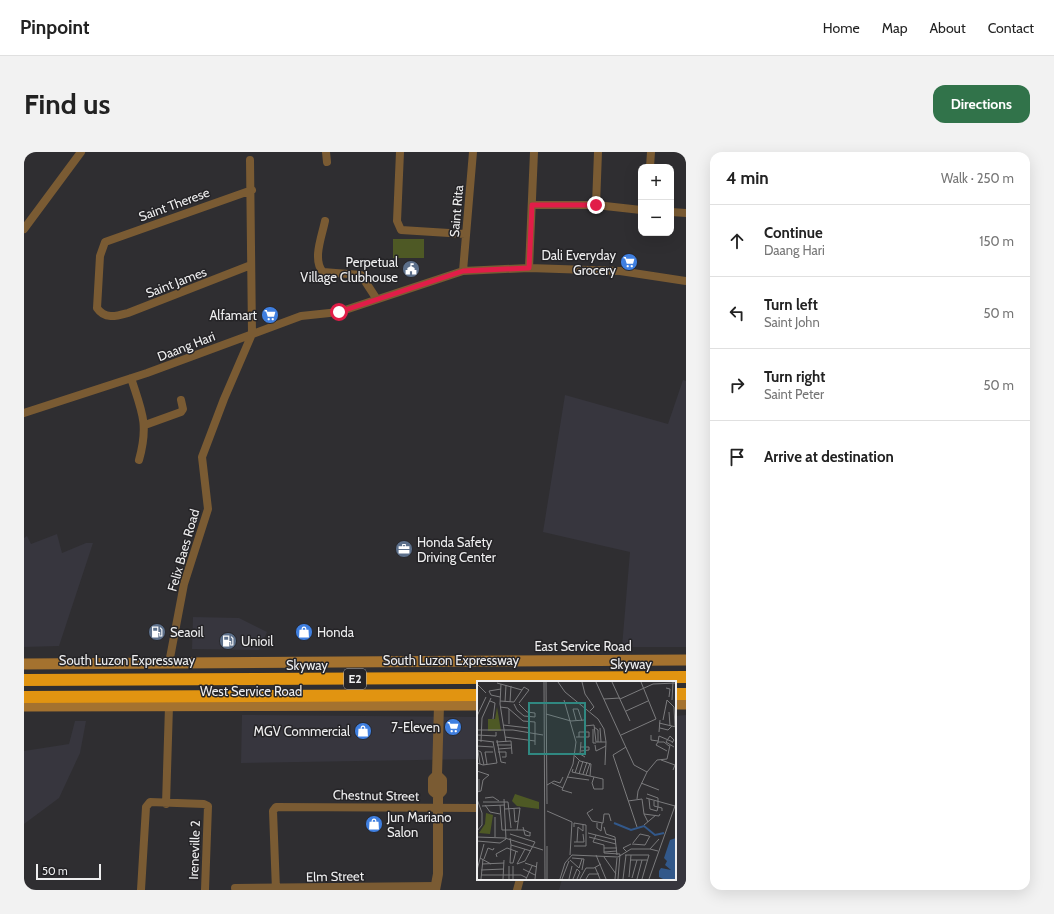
<!DOCTYPE html>
<html lang="en">
<head>
<meta charset="utf-8">
<style>
	:root { --surface:#fff; --page:#f2f2f2; --text:#222; --muted:#767676; --line:#e0e0e0; --accent:#31734a }
	body { margin:0; font-family:Cabin,sans-serif; background:var(--page); color:var(--text) }
	.controls { position:absolute; right:12px; top:12px; display:grid; overflow:hidden; border-radius:8px; box-shadow:0 4px 16px #0002 }
	.controls button { width:36px; height:36px; display:grid; place-items:center; padding:0; border:0; border-bottom:1px solid var(--line); background:var(--surface); color:var(--text); font:20px sans-serif }
	.scale { position:absolute; left:12px; bottom:10px; width:65px; box-sizing:border-box; padding-left:4px; border:2px solid #eeeeef; border-top:0; font-size:11px; line-height:14px; white-space:nowrap; color:#eeeeef; -webkit-text-stroke:3px #252427; paint-order:stroke }
	.stop { position:absolute; width:12px; height:12px; margin:-9px; border:3px solid #e11d48; border-radius:50%; background:#fff }
	.stop.end { background:#e11d48; border-color:#fff; box-shadow:0 1px 4px #0008 }
	.list { margin:0; padding:0; list-style:none }
	h2 { display:flex; justify-content:space-between; align-items:center; height:52px; margin:0; padding:0 16px; font-size:17px }
	h2 small { font-size:13px; font-weight:400; color:var(--muted) }
	.list li { display:grid; grid-template-columns:26px 1fr auto; gap:12px; align-items:center; box-sizing:border-box; height:72px; padding:0 16px; border-top:1px solid var(--line) }
	.list b { display:block; font-size:15px; white-space:nowrap }
	.list p { margin:0; font-size:13px; white-space:nowrap; color:var(--muted) }
	.list em { font-size:13px; font-style:normal; color:var(--muted) }
	.icon { flex:none; width:22px; height:22px; fill:none; stroke:currentColor; stroke-width:2; stroke-linecap:round; stroke-linejoin:round }
	.map { position:relative; flex:none; width:662px; height:738px; overflow:hidden; border-radius:12px }
	header { display:flex; align-items:center; gap:24px; box-sizing:border-box; height:56px; padding:0 20px; background:var(--surface); border-bottom:1px solid var(--line) }
	header strong { font-size:19px }
	nav { display:flex; gap:22px; margin-inline-start:auto; font-size:14px }
	.intro { display:flex; align-items:center; justify-content:space-between; box-sizing:border-box; height:96px; padding:0 24px }
	h1 { margin:0; font-size:28px }
	.button { padding:10px 18px; border-radius:12px; background:var(--accent); color:#fff; font-size:14px; font-weight:700 }
	main { display:flex; gap:24px; padding:0 24px }
	aside { flex:1; background:var(--surface); border-radius:12px; box-shadow:0 4px 16px #0002 }
	.map>svg:first-child { display:block }
	.built { fill:#37363e }
	.green { fill:#4e5925 }
	.lines { fill:none; stroke-linecap:round; stroke-linejoin:round }
	.minor { stroke:#7a5b33; stroke-width:8 }
	.tertiary { stroke:#7a5b33; stroke-width:10 }
	.secondary { stroke:#a4722f; stroke-width:11 }
	.motorway { stroke:#e19411; stroke-width:12 }
	.route { stroke:#e11d48; stroke-width:5 }
	.labels { text-anchor:middle; stroke-width:3; stroke-linejoin:round; paint-order:stroke }
	.shield { fill:#252427; stroke:#b2b1b3; stroke-width:1 }
	.shield-label { font-size:12px; font-weight:bold; fill:#eeeeef }
	.street-label { font-size:13px; fill:#eeeeef; stroke:#252427 }
	.poi-label { font-size:13px; fill:#eeeeef; stroke:#252427; text-anchor:end }
	.inset-river { fill:none; stroke:#32588a; stroke-width:2 }
	.inset-road { fill:none; stroke:#7b7b7d; stroke-width:1 }
	.view { fill:#308881; fill-opacity:0.15; stroke:#308881; stroke-width:2 }
	.inset-edge { fill:none; stroke:#eeeeef; stroke-width:2 }
</style>
</head>
<body>
<header>
<strong>Pinpoint</strong>
<nav><a>Home</a><a>Map</a><a>About</a><a>Contact</a></nav>
</header>
<div class="intro"><h1>Find us</h1><a class="button">Directions</a></div>
<main>
<div class="map">
<svg width="662" height="738" viewBox="0 0 662 738">
	<rect width="100%" height="100%" fill="#2f2e31"/>
	<path class="built" d="M659,228L662,229V495H598L606,400L519,380L541,243L644,272Z
		M33,382L38,401L62,391H69L35,494L0,495V386L3,384L7,392Z
		M169,465L215,466L243,480L235,498L168,497Z
		M218,563L454,565V607L217,611Z
		M662,563V738H535L538,727H651V564Z
		M51,569H62L56,601L35,646L0,672V599L45,592Z"/>
	<path class="green" d="M369,87H400V106H369Z"/>
	<g class="lines">
		<path class="minor" d="M302,0L303,10
			M376,0L373,69L377,78L441,82
			M626,15L627,0
			M508,53H572L617,58
			M572,53L574,0
			M647,60L662,61
			M301,69C298,84 288,108 299,120L337,123L352,146
			M0,77L57,0
			M227,113L104,161C93,164 81,168 73,156L76,104L81,90L228,38
			M505,116L510,0
			M439,119L449,0
			M107,226C118,260 125,272 115,308
			M0,261L123,221L277,164L315,160L439,119L505,116L596,119L662,129
			M121,273L157,260L159,257L157,248
			M145,511L160,432L184,357L178,305L200,247L228,182L226,8
			M142,652L145,554
			M211,736L412,734
			M117,738L122,655L126,650L180,652L184,654L181,738
			M252,738L249,659L252,655L454,656
			M493,738L496,727"/>
		<path class="tertiary" d="M413,623L418,628V639L414,643
			M411,738L414,722V643L409,639V627L413,623L415,553"/>
		<path class="secondary" d="M0,512L662,508
			M651,552H662
			M0,554L454,553"/>
		<path class="motorway" d="M0,528L662,525
			M651,542H662
			M0,545L454,543"/>
	</g>
	<g class="lines">
		<path class="route" d="M315,160L439,119L505,116L508,53H572"/>
	</g>
	<defs>
		<g id="supermarket-disc" transform="scale(0.9)"><circle r="9.5" fill="#3f7fe0" stroke="#252427"/><path d="M-6-5.5h2.5l.6 2H6L4.5 2H-2.5L-4.4-4H-6ZM-1.5 3.2a1.3 1.3 0 1 0 .1 0ZM3 3.2a1.3 1.3 0 1 0 .1 0Z" fill="#fff"/></g>
		<g id="civic-disc" transform="scale(0.9)"><circle r="9.5" fill="#5c6f8a" stroke="#252427"/><path d="M-.6-6.5H3V-4.5H.6V-3L4-1V1h2V6H-6V1h2V-1L-.6-3ZM-1.2 2.5V6h2.4V2.5Z" fill="#fff"/></g>
		<g id="office-disc" transform="scale(0.9)"><circle r="9.5" fill="#5c6f8a" stroke="#252427"/><path d="M-6-3h4V-5.5h4V-3h4V5H-6ZM-1-4.5V-3h2v-1.5ZM-6 0V1H6V0Z" fill="#fff"/></g>
		<g id="fuel-disc" transform="scale(0.9)"><circle r="9.5" fill="#5c6f8a" stroke="#252427"/><path d="M-5.5-6h7V0h2V4h1.3V-2.5L3-4.5l.8-.8L6-3V5H2.5V1h-1V6h-7ZM-4.2-4.7v3.2H.2V-4.7Z" fill="#fff"/></g>
		<g id="shop-disc" transform="scale(0.9)"><circle r="9.5" fill="#3f7fe0" stroke="#252427"/><path d="M-5-2.5h2.3a2.7 3.5 0 0 1 5.4 0H5L5.5 6h-11ZM-1.5-2.5h3a1.5 2.3 0 0 0-3 0Z" fill="#fff"/></g>
	</defs>
	<g fill-rule="evenodd">
		<use href="#supermarket-disc" x="605" y="110"/>
		<use href="#civic-disc" x="387" y="117"/>
		<use href="#supermarket-disc" x="246" y="163"/>
		<use href="#office-disc" x="380" y="397"/>
		<use href="#fuel-disc" x="133" y="480"/>
		<use href="#shop-disc" x="280" y="480"/>
		<use href="#fuel-disc" x="204" y="489"/>
		<use href="#supermarket-disc" x="429" y="575"/>
		<use href="#shop-disc" x="339" y="579"/>
		<use href="#shop-disc" x="350" y="672"/>
	</g>
	<g class="labels">
		<rect class="shield" x="320" y="517" width="22" height="20" rx="3"/>
		<g class="shield-label">
			<text x="331" y="531">E2</text>
		</g>
		<g class="street-label">
			<text transform="translate(150 52) rotate(-20)" y="5">Saint Therese</text>
			<text transform="translate(432 59) rotate(-85)" y="5">Saint Rita</text>
			<text transform="translate(152 130) rotate(-21)" y="5">Saint James</text>
			<text transform="translate(162 194) rotate(-21)" y="5">Daang Hari</text>
			<text transform="translate(159 398) rotate(-74)" y="5">Felix Baes Road</text>
			<text x="559" y="499">East Service Road</text>
			<text x="103" y="513">South Luzon Expressway</text>
			<text x="427" y="513">South Luzon Expressway</text>
			<text x="607" y="517">Skyway</text>
			<text x="283" y="518">Skyway</text>
			<text x="227" y="544">West Service Road</text>
			<text transform="translate(352 643) rotate(1)" y="5">Chestnut Street</text>
			<text transform="translate(170 698) rotate(-88)" y="5">Ireneville 2</text>
			<text transform="translate(311 724) rotate(-1)" y="5">Elm Street</text>
		</g>
		<g class="poi-label">
			<text x="592" y="108">Dali Everyday<tspan x="592" dy="15">Grocery</tspan></text>
			<text x="374" y="115">Perpetual<tspan x="374" dy="15">Village Clubhouse</tspan></text>
			<text x="233" y="168">Alfamart</text>
			<text x="393" y="395" text-anchor="start">Honda Safety<tspan x="393" dy="15">Driving Center</tspan></text>
			<text x="146" y="485" text-anchor="start">Seaoil</text>
			<text x="293" y="485" text-anchor="start">Honda</text>
			<text x="217" y="494" text-anchor="start">Unioil</text>
			<text x="416" y="580">7-Eleven</text>
			<text x="326" y="584">MGV Commercial</text>
			<text x="363" y="670" text-anchor="start">Jun Mariano<tspan x="363" dy="15">Salon</tspan></text>
		</g>
	</g>
	<g transform="translate(453 529)">
		<rect width="199" height="199" fill="#2f2e31"/>
		<path d="M20,26L24,50H11V38H18ZM38,113L62,121V128L40,125L35,120ZM9,132L16,134L13,153L2,152L8,143Z" fill="#4e5925"/>
		<path d="M199,157V198H186L182,196V190L184,187L194,189L188,184L190,180L187,177L193,159Z" fill="#32588a"/>
		<path class="inset-river" d="M137,142L154,149L167,145L178,154L187,152"/>
		<path class="inset-road" d="M67,1L68,198M69,1L70,123M81,1L88,11L121,38L127,48L129,61H119L117,44L107,45M105,1L108,13L117,26L113,30M119,1L157,84L170,91M135,1L153,40M20,2L45,9M0,3L9,12M24,3L23,23L29,61M189,7L193,8L192,16M23,16L14,14L12,10L24,8M127,18L143,17M143,18L176,3L199,2M87,19L99,61L96,83L85,109L95,112M195,19L196,1M13,20L18,22L16,38M23,20L37,21L47,6L52,9L42,22M28,21L29,4M33,21L34,5M37,23L40,29L47,35L58,36V32L50,31L42,23M23,26L31,27L46,40L58,41V64M149,30L171,20M192,31L193,45M69,33L94,40L107,39M0,35L9,16M52,38V54M99,39L96,28H101L105,40M186,39L190,19L197,26L198,46M182,42L199,46M32,43V28M26,44L52,47M117,46L121,49V61M123,47L124,61M183,47L191,49L195,45M116,48V62H119M0,49H36L66,54M182,51L183,39M0,54L19,55V51M144,54L179,38L164,1M174,54V59L181,60M28,56L58,60M99,56H112V51H102V56M0,59L17,61M20,59L24,81L29,82M4,61L5,37L14,17M19,61L34,60L35,73M104,61L103,73L108,76M181,61L182,55L196,61M195,62L197,59L193,55L189,61L197,66M20,64H34M118,64L119,70L129,65M0,65L16,66M149,66L136,74L160,146M21,68L34,67M0,69L4,71L7,84M1,70L3,83M104,70L112,69V66H104M190,70L179,64L181,61H187L192,65M21,71H29V76H25M98,75L103,80L114,83L113,95M184,79L198,84L196,89M0,82L6,84L20,82L16,61M10,83L8,71H16M128,84L129,61M96,88L95,91L126,98V108H117L115,102L117,96M0,90L12,94L6,99L4,110L0,111M98,92L102,80M102,93L106,80M106,93L110,81M109,94L113,82M90,96L112,99M2,98V111M75,102L86,107M164,102L182,109M70,104L77,100L83,102L86,96M170,113L181,117V126M8,117L16,116L22,120M169,117L198,125M0,118L5,132V144L0,150M160,118L161,110L170,91L180,79L190,78L193,64M172,118L173,128L180,130L181,126M151,120L165,118L167,133L171,141M177,120V125L185,127V130M6,121H31L34,147M8,124L13,131L23,133M23,124L25,149H47L54,152M5,125L28,124M28,128L43,127L40,149M37,128L38,141L41,140M116,128L110,132L115,140L126,142L127,133H132L134,140M70,130L95,141L93,174M167,133L182,135L183,133M120,142V147L124,150L125,142M167,144L179,134M46,146L48,154L53,155V152M97,146V142L109,144V165H97M101,146L106,150V143M127,146L129,153L138,156L140,174M111,152L139,159M33,153L58,161L48,180L40,183M119,154L116,161L127,164V172L143,173L141,198M0,156L28,157L66,169M18,156V136M112,156L139,163M33,157L34,164L54,170M0,160L23,162L29,158L27,118M97,161H107L106,153M100,161L101,146M156,162L163,153L172,155M155,163L168,164L173,155M34,164L33,182H36L39,170M70,165V198M127,167H140M173,168L182,158M127,171L140,170M150,171L146,167L154,163M119,174L129,198M148,174H172L165,198M20,176L19,173L30,167L41,171M127,176L139,193M3,177L14,183M95,177L107,178L105,189M7,178L11,167L16,169L17,167M93,179L102,187L105,178M154,179H170M48,182L60,186M5,183L27,182M40,183L48,168M36,185V198M118,186L123,198M46,188L58,194M0,189L7,163M4,189L27,188M4,194H44L50,197M152,196L154,174M155,197L160,179M4,198L6,178M26,198L27,179M32,198V185M49,198L55,185M58,198L60,181M83,198L88,182L95,174L141,176L154,168H173L181,170M85,198L92,180M92,198L95,185M96,198L100,188L103,191L100,198M103,198L109,187H117L124,183M109,198L112,193H122M138,198L140,177M146,198L149,174M160,198L165,179M172,198L199,122"/>
		<path class="view" d="M52,22H108V73H52Z"/>
		<rect width="199" height="199" class="inset-edge"/>
	</g>
</svg>
<div class="controls">
<button>+</button>
<button>−</button>
</div>
<div class="scale">50 m</div>
<div class="stop" style="left:315px;top:160px"></div>
<div class="stop end" style="left:572px;top:53px"></div>
</div>
<aside>
<h2>4 min<small>Walk · 250 m</small></h2>
<ul class="list">
<li><svg class="icon" aria-label="ahead" viewBox="0 0 24 24"><path d="M12 20V5M6 11l6-6 6 6"/></svg><div><b>Continue</b><p>Daang Hari</p></div><em>150 m</em></li>
<li><svg class="icon" aria-label="left" viewBox="0 0 24 24"><path d="M17 20v-9H6M10 6l-5 5 5 5"/></svg><div><b>Turn left</b><p>Saint John</p></div><em>50 m</em></li>
<li><svg class="icon" aria-label="right" viewBox="0 0 24 24"><path d="M7 20v-9h11M14 6l5 5-5 5"/></svg><div><b>Turn right</b><p>Saint Peter</p></div><em>50 m</em></li>
<li><svg class="icon" aria-label="arrive" viewBox="0 0 24 24"><path d="M6 21V4h12l-3 4 3 4H6"/></svg><div><b>Arrive at destination</b></div></li>
</ul>
</aside>
</main>
</body>
</html>
